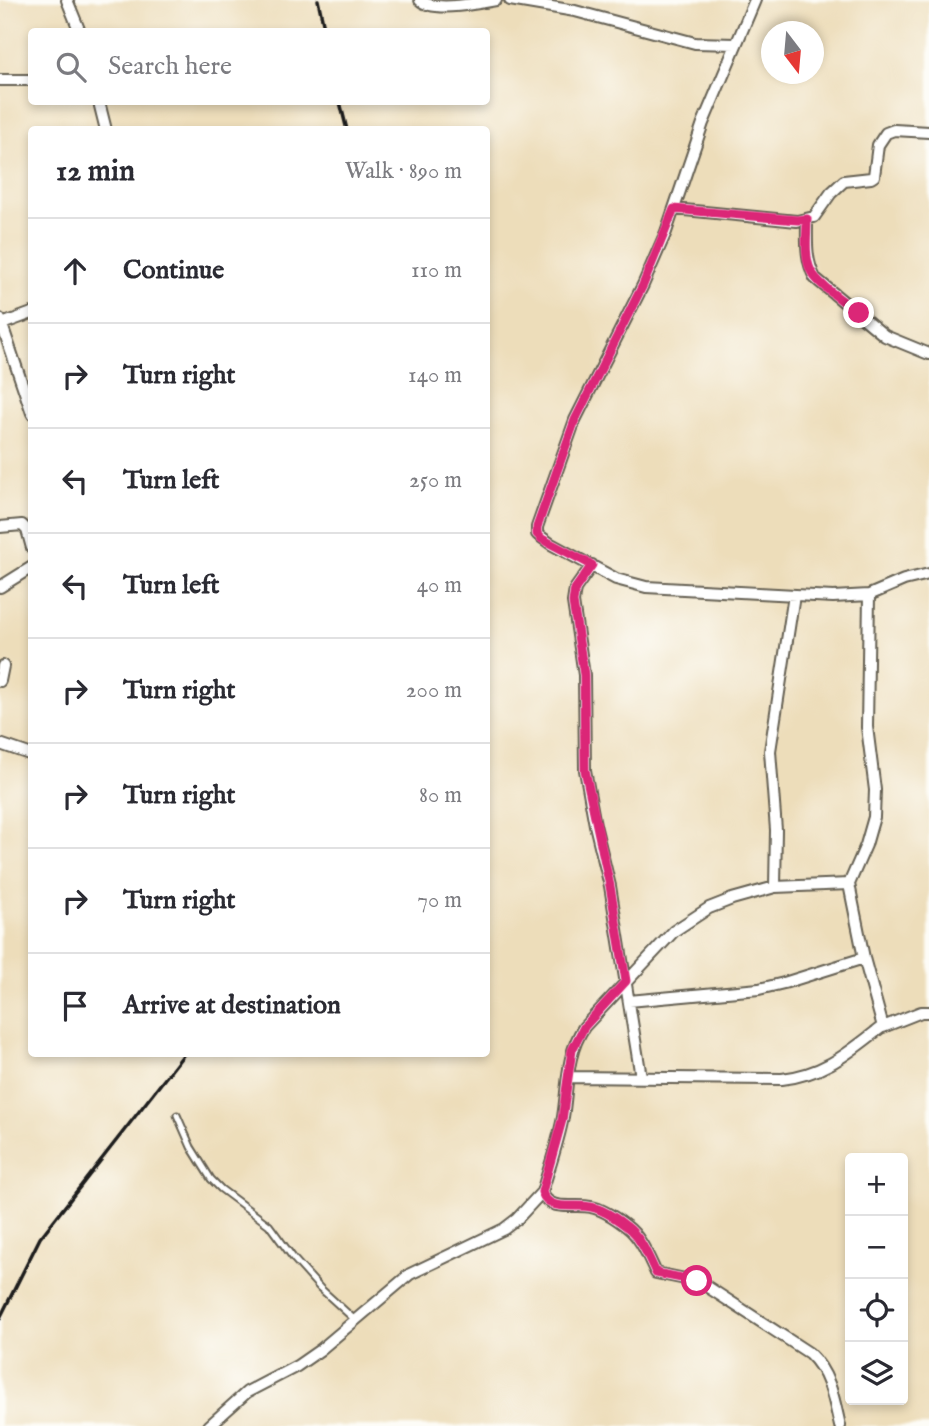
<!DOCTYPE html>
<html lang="en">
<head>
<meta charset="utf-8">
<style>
	:root { --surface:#fff; --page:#f2f2f3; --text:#2b2b33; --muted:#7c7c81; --line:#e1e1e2 }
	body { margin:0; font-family:"IM FELL English",serif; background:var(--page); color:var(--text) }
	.controls { position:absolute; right:21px; bottom:21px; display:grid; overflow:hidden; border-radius:7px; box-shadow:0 4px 10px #0003 }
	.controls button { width:63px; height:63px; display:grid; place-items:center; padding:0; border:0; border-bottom:2px solid var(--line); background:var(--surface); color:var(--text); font:35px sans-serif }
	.compass { position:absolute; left:761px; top:21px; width:63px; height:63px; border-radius:50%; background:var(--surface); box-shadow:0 4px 10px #0003; rotate:164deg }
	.stop { position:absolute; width:21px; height:21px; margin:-16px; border:5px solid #db2777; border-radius:50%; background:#fff }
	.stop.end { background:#db2777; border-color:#fff; box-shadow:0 2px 7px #0008 }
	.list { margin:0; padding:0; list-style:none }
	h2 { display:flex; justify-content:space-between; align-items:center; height:91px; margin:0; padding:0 28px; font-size:30px }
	h2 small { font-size:23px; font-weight:400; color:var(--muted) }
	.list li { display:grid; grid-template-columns:46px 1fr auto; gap:21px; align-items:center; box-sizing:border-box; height:105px; padding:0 28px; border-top:2px solid var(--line) }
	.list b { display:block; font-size:26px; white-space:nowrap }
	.list em { font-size:23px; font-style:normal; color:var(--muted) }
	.icon { flex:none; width:38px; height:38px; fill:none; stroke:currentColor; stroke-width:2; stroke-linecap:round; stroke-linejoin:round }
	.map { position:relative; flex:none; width:929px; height:1426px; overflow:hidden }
	.search { position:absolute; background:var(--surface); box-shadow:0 4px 10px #0003; left:28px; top:28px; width:462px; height:77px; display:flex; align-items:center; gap:18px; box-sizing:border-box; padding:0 24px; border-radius:7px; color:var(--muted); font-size:26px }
	.panel { position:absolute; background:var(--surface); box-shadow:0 4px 10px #0003; left:28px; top:126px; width:462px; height:931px; border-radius:7px }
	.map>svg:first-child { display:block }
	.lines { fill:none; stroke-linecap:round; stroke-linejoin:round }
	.service-casing { stroke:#656053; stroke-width:9 }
	.minor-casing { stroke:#656053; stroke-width:14 }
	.service { stroke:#fff; stroke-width:5 }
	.minor { stroke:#fff; stroke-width:10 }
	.rail { stroke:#1c1c1c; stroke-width:3.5 }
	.route { stroke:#db2777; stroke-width:9 }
</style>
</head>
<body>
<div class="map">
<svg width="929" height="1426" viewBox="0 0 929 1426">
	<rect width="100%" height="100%" fill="#fdfcf7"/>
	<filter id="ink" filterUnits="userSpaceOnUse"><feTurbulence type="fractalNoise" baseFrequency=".0143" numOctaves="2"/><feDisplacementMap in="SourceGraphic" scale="14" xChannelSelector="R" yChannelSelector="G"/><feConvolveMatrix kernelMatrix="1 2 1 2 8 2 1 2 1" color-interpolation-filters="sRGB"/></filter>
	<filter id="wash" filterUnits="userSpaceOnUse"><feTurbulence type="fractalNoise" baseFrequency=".00686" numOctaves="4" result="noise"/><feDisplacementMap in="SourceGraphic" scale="28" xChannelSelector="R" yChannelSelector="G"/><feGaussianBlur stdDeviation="1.57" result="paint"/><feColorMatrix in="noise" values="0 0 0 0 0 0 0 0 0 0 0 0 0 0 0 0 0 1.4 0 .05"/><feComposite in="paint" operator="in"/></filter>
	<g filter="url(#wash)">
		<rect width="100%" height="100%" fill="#edddba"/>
	</g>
	<g filter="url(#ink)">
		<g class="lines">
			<g class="service-casing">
				<path id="service" d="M177,1115L191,1147L211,1179L221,1189L269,1225L294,1259L320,1288L355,1320"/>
			</g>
			<g class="minor-casing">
				<path id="minor" d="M67,0L80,32
					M420,0C434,13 478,3 496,0
					M510,0L575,11L695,43L736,44
					M755,0L703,123L666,232L643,285L575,420L537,527V534L551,544L616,579L646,587L833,597L869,595
					M0,80H32
					M99,102L106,130
					M674,209L797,221L814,217L831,193L844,181L871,178L874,176L878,145L886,133L894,130L929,132
					M807,219C807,240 805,259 815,278L885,336L929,354
					M0,319L32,413
					M2,324L32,313
					M0,527L22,525L27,530L32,548
					M592,565L575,589L573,602L584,675L585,770L595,825L610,886L641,1077
					M929,574L904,580L869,595L867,727L875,790L874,817L866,845L849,884L864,958L883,1027L921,1012H929
					M0,587L32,567
					M0,681L3,666
					M0,744L32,755
					M775,887L776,830L770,751L794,595
					M629,1001L759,989L784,983L864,958
					M568,1077L782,1079C826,1074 849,1052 883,1026
					M209,1426L247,1392L297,1366L320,1350L410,1274L504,1229L517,1219L542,1192
					M840,1426C834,1399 830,1373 809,1353L700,1282L656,1273C648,1256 641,1237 626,1226C617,1219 602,1209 591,1207C574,1203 549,1213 542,1192C549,1168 558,1143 563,1117C568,1086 566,1054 584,1027L674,931L709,908L732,899L775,887L849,884"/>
			</g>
			<use href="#service" class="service"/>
			<use href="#minor" class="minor"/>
			<path class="rail" d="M318,0L325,32
				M340,102L347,130
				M0,1318L40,1238L184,1054"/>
		</g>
	</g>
	<g class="lines" filter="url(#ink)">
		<path class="route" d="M697,1281L656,1273C648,1256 641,1237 626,1226C617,1219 602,1209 591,1207C574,1203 549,1213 542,1192L562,1120L572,1050L584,1027L626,981L610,886L585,770L584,675L573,602L575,589L592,565L542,539L537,534V527L575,420L643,285L674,209L797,220L807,219C807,235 804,254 810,269C816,284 845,302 859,313"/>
	</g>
</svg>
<div class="controls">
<button>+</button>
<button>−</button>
<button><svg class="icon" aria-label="locate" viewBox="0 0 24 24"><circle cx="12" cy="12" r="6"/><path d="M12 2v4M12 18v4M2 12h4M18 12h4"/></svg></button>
<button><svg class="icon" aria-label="layers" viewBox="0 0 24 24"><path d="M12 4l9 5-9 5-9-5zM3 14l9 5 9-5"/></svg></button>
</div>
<svg class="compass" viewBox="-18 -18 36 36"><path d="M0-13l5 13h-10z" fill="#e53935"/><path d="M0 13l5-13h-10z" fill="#7c7c81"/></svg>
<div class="stop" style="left:697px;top:1281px"></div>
<div class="stop end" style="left:859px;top:313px"></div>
<div class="search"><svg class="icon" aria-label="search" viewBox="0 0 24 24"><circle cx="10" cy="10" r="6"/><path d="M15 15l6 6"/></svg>Search here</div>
<section class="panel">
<h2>12 min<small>Walk · 890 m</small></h2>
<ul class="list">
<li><svg class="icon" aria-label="ahead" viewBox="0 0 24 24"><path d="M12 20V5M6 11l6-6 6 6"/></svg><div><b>Continue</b></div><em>110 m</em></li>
<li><svg class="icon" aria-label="right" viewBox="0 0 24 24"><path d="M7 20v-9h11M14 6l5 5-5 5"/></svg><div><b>Turn right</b></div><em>140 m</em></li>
<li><svg class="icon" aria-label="left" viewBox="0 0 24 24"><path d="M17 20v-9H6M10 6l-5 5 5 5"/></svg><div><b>Turn left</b></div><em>250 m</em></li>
<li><svg class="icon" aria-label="left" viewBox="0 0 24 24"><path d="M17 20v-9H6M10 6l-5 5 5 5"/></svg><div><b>Turn left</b></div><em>40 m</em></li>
<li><svg class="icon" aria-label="right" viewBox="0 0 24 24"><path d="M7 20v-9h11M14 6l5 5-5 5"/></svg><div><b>Turn right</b></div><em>200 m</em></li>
<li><svg class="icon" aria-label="right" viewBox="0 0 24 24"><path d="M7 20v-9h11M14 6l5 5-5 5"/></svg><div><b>Turn right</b></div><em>80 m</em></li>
<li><svg class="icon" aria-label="right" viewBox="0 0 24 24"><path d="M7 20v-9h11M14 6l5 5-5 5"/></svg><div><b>Turn right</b></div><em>70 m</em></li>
<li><svg class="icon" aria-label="arrive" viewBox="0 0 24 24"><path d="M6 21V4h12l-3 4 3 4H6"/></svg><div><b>Arrive at destination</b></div></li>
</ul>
</section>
</div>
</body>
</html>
